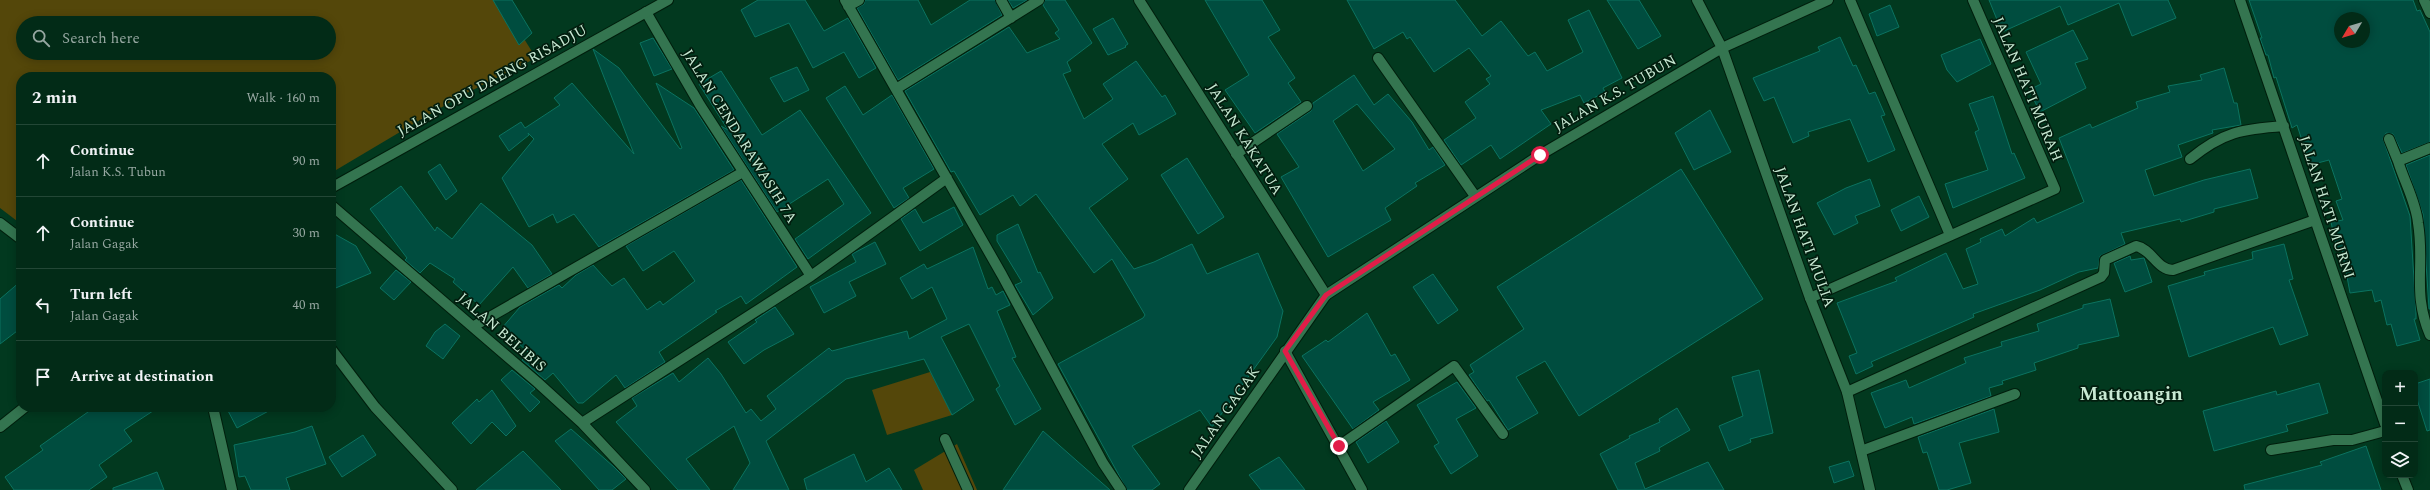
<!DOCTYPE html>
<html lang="en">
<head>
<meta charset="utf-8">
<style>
	:root { --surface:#022b17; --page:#0c3320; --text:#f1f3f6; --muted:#96a7a1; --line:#234736 }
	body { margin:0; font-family:Spectral,serif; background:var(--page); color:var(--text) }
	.controls { position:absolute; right:12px; bottom:12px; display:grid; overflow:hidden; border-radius:8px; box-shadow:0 2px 10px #0003 }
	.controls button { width:36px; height:36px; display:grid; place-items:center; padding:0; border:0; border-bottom:1px solid var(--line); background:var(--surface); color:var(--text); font:20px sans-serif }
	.compass { position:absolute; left:2334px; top:12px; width:36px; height:36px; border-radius:50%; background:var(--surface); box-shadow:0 2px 10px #0003; rotate:232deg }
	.stop { position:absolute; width:12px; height:12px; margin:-9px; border:3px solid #e11d48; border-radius:50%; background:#fff }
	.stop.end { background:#e11d48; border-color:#fff; box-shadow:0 1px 4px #0008 }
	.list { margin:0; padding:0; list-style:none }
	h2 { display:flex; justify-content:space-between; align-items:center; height:52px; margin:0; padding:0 16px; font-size:17px }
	h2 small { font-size:13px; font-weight:400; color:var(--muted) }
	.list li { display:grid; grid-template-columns:26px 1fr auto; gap:12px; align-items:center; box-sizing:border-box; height:72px; padding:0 16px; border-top:1px solid var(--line) }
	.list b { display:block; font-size:15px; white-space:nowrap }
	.list p { margin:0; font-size:13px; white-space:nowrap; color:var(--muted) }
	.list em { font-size:13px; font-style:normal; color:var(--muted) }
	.icon { flex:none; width:22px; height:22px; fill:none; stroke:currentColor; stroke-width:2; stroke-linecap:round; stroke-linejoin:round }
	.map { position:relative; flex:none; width:2430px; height:490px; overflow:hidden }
	.search { position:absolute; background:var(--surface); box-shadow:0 2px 10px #0003; left:16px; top:16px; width:320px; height:44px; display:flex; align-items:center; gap:10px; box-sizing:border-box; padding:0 14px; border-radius:22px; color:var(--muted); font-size:15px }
	.panel { position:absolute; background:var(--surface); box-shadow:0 2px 10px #0003; left:16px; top:72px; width:320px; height:340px; border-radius:16px }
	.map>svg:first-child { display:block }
	.green { fill:#54470a; fill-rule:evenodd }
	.building { fill:#004d3f; stroke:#0b7360; fill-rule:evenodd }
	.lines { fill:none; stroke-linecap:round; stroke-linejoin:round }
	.minor-casing { stroke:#001e0c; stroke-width:12 }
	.tertiary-casing { stroke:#001e0c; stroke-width:12 }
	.secondary-casing { stroke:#001e0c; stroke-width:12 }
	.minor { stroke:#347550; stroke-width:10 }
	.tertiary { stroke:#347550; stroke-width:10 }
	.secondary { stroke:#347550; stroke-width:10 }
	.route { stroke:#e11d48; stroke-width:5 }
	.labels { text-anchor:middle; stroke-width:3.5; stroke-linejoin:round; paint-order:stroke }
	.street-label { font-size:15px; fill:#c8e9d3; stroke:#021d0e }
	.district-label { font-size:19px; font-weight:bold; fill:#c8e9d3; stroke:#021d0e }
</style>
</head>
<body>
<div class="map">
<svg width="2430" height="490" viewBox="0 0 2430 490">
	<rect width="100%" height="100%" fill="#02391f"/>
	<path class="green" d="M0,0H500L536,58L459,97L331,173V77H21V224L0,208ZM23,23H329V53H23Z
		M930,372L952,415L887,435L872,390Z
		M957,444L977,490H923L914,470Z"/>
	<path class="building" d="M493,0H512L532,33L519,45Z
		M758,0H805L824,31L848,18L876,68L859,78L844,52L813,68L789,23L755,37L741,10Z
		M865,0H918L931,25L970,0H995L1002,15L898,80L857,8L864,4Z
		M1008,0H1027L1013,8Z
		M1045,0H1065L1092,43L1067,62L1071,71L1063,74L1084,119L1113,99L1103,84L1136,61L1162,97L1165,95L1176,114L1139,135L1133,123L1102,144L1128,179L1089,208L1134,269L1154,262L1192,244L1207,274L1258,253L1283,311L1277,337L1212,427L1200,410L1132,446L1160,484L1152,490H1127L1058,364L1143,318L1145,315L1112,259L1094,273L1036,194L1020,206L1013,195L980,215L954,171L951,172L905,91L1009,27L1027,53L1060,39L1055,33L1059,30L1043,5Z
		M1205,0H1262L1280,30L1268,37L1295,78L1288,83L1301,102L1255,133L1225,90L1249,75Z
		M1347,0H1455L1482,36L1501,21L1528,56L1535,52L1547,71L1583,52L1568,20L1589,10L1622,78L1603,88L1605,92L1584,103L1580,95L1541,110L1551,124L1500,159L1491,145L1461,165L1444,140L1476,118L1465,102L1490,84L1486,79L1491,76L1469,48L1434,72L1410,37L1407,39L1403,32L1374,49Z
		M1607,0H1639L1661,36L1638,49Z
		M1989,0H2168L2176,18L2132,36L2119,3L2068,25L2060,6L2002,32Z
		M2249,0H2413L2417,11L2420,10L2430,32V142L2402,153L2393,134L2386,133L2383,139L2410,216L2416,312V319H2414L2420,340L2397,346L2391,324L2387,325L2381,300L2375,302L2372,290L2350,293L2342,249L2337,250L2331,222L2343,220L2336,201L2342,199L2329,160L2310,165L2297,125L2292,128L2276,77L2274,78L2268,55H2266L2260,38H2262ZM2340,18H2364V42H2340Z
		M1890,5L1899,27L1877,36L1869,14Z
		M1113,18L1128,44L1125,46L1126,47L1108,55L1093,29Z
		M2073,30L2088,59L2075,63L2086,88L2040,112L2029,90L2041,84L2026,52Z
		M1840,37L1853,66L1856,65L1869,94L1875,92L1885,115L1881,116L1895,150L1868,162L1850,119L1808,132L1809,136L1793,143L1774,97L1764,101L1753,78L1820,51L1818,47Z
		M653,38L672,69L654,76L640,43Z
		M1980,39L1991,64L1957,82L1947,70L1941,55Z
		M593,49L619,68L680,149L682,148L656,83L694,108L734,170L599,247L574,214L557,223L553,214L529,227L502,178L534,139L528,133L529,135L509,151L499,136L521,122L525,128L560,105L554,98L572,83L634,154Z
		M797,67L809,90L784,102L770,78Z
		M2224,68L2234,103H2237L2241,125L2212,130L2213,133L2178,145L2182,157L2145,170L2154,196L2204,180L2250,169L2258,198L2214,209V212L2181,222L2180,219L2121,233L2125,244L2100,256L2098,268L2079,272L2040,290L1973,314L1974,317L1871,362L1873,366L1856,374L1849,356L1857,353L1837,303L1897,281L1895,278L1946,253L1963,289L1978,284L1966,249L1981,242L1980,239L2002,229L2005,236L2034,218L2037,223L2084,202L2059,138L2090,124L2092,128L2138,108L2136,102L2170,92L2168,86L2202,80L2200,75Z
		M721,71L762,135L800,110L871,213L808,259L795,239L844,204L828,179L777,212L721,126L728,130L699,84Z
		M1354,75L1374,105L1388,94L1412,122L1429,150L1433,147L1445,165L1415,183L1417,186L1385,208L1391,220L1328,257L1281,177L1299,167L1277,134L1311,111L1313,103ZM1357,104L1395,149L1363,171L1333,121Z
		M845,86L863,115L892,95L934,169L903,188L909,198L894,208L826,98Z
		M1993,96L2012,154L2014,153L2025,178L1953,208L1945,184L1988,170L1975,132L1979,130L1969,104Z
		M1710,110L1731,152L1694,170L1675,133Z
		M2430,155V309H2429L2423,214L2406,165Z
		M1187,158L1224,217L1198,234L1161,175Z
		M440,164L457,191L446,200L428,172Z
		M1681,169L1763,299L1579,416L1545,361L1516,377L1538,413L1508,430L1489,400L1487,401L1469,375L1474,372L1470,365L1524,329L1497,287Z
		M1870,179L1880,206L1855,216L1858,223L1834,235L1817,203L1846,188Z
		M741,180L797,267L746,304L741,296L715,311L717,312L659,352L665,362L625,388L616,375L583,403H578L553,373L545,380L522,360L529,353L502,328L520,307L559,285L562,288L576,275L593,265L612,286L624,278L647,310L660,301L663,305L695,281L674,251L643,271L626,246Z
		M401,186L435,231L437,227L452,239L481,203L532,245L552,274L528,288L513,267L479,305L453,282L455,279L430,263L420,273L405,260L407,258L370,209Z
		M1919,196L1929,217L1901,231L1891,210Z
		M954,207L963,225L920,251L901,219L915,209L923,223Z
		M1018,224L1038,273L1040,272L1053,298L1033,315L1015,285L1022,282L997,241V235Z
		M331,232L356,246L371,273L331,290Z
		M875,242L886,264L849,282L856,296L824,313L810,287L856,262L852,254Z
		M2284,244L2293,279L2289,280L2308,335L2280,345L2273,327L2189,357L2168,286L2205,275L2204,272L2253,259L2252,252Z
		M973,247L988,289L992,287L996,295L1003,291L1010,305L997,311L1016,357L1012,358L1041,409L1015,425L996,389L1000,386L969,324L941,337L974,400L952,415L924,359L846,379L766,441L789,490H733L750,463L734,426L686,459L710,490H678L616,422L637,406L632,398L673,373L679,382L708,358L721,374L746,413L751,409L761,421L776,409L767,396L829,348L832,351L907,331L909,339L947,319L932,287L912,299L900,278L924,264L927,269Z
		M2130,256L2131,260L2144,258L2152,282L2125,292L2114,263Z
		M396,270L411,282L394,300L380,288Z
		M1433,274L1458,310L1438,324L1413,287Z
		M21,281V328L0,344V299Z
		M2110,299L2119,336L2078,345V348L2034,363L2036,370L2002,381L2003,384L1989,388L1991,396L1914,424L1912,417L1885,428L1871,393L1906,380L1909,388L1966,363L1964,358L2002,346L2001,342L2039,331L2037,324L2083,308V305Z
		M775,307L794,334L764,350L744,364L728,342L757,322L755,320Z
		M1367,313L1391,356L1395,354L1410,380L1373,402L1379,410L1353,429L1302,356L1326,340L1328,342Z
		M445,324L460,336L443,359L426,346L435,332Z
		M512,370L535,389L530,393L540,402L530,412L501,380Z
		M1759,370L1773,433L1750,439L1751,442L1729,451L1719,426L1743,416L1732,377Z
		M2430,379V430L2427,431L2415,393V384Z
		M1457,382L1476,408L1456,419L1478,456L1451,474L1434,446L1439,443L1417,405Z
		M2319,383L2328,413L2286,425L2288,431L2214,451L2203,411L2276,391L2277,395Z
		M492,390L516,426L506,436L492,422L471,444L452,423L477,399L479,402Z
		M95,407H159L124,430L132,441L99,465L107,477L89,490H14L5,477L43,450L40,446Z
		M226,407H276L237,428Z
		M1677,408L1690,430L1659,448L1660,451L1635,463L1645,489L1708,462L1724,490H1618L1600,454L1630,438L1629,436L1660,422L1659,419Z
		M1994,409L1999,432L1959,443L1971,483L1947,490H1939L1927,452L1923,453L1918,437Z
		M1386,421L1399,442L1368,463L1356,442Z
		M312,426L326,464L286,478L290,490H251L245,476L239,477L234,445L295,432Z
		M571,429L614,467L626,479L612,490H599L555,441Z
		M1043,431L1110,490H1003Z
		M363,435L376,455L342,477L329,457Z
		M2366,446L2381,490H2245L2244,485L2322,465L2320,462Z
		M523,451L561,490H476Z
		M854,454L866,482L889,468L902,490H807L804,479Z
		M1279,457L1305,490H1261L1249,475Z
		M1849,461L1854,476L1834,483L1829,467Z
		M157,472L164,490H113V488Z"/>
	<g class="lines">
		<g class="minor-casing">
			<path id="minor" d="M845,0L1002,275L1103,463L1121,490
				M1001,0L1011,18
				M1850,0L1950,235
				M2240,0L2385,424
				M2424,0L2430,13
				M848,6L859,0
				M646,12L700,105L811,276
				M1722,48L1828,0
				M1378,58L1475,196
				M896,89L1039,0
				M2389,139L2398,161
				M2430,148L2398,161C2404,181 2416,202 2418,223C2425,265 2412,293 2430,335
				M1236,154L1307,106
				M2190,159C2223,132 2242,129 2284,126
				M331,205L537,382L582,423L645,490
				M1810,298L2055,189L1973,0
				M474,326L743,172
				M331,349L375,407L452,490
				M1285,351L1362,490
				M1847,392L2101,277L2104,273L2105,260L2136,246C2152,249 2157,270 2173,270L2315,220
				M213,407L232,490
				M582,423L811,276L947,178
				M945,439L968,490
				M1339,446L1454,366L1503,434
				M2271,450L2333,440H2352L2385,431
				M1861,451L2015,394
				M2402,475L2408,490"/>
		</g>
		<g class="tertiary-casing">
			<path id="tertiary" d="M1697,0L1722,48L1810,298L1847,392L1870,490
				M0,223L21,239
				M1326,295L1540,155L1722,48"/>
		</g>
		<g class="secondary-casing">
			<path id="secondary" d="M1139,0L1326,295L1189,490
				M331,188L668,0
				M0,427L25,407"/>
		</g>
		<use href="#minor" class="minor"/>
		<use href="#tertiary" class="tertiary"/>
		<use href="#secondary" class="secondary"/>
	</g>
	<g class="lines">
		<path class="route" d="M1339,446L1285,351L1326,295L1540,155"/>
	</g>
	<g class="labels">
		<g class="street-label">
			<text transform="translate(492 80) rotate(-29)" y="5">JALAN OPU DAENG RISADJU</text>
			<text transform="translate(2028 89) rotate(67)" y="5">JALAN HATI MURAH</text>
			<text transform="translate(1615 93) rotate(-30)" y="5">JALAN K.S. TUBUN</text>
			<text transform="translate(740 136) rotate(58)" y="5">JALAN CENDARAWASIH 7A</text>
			<text transform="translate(1245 139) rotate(58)" y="5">JALAN KAKATUA</text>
			<text transform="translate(2327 207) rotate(72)" y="5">JALAN HATI MURNI</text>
			<text transform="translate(1805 237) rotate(70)" y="5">JALAN HATI MULIA</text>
			<text transform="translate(502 332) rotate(41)" y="5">JALAN BELIBIS</text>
			<text transform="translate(1225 412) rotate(-55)" y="5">JALAN GAGAK</text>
		</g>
		<g class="district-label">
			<text x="2131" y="400">Mattoangin</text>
		</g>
	</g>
</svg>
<div class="controls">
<button>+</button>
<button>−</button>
<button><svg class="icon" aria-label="layers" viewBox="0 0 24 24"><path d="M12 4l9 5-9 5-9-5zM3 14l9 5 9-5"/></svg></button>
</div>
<svg class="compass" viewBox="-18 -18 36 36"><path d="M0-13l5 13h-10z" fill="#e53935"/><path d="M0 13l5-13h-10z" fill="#96a7a1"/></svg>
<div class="stop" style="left:1540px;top:155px"></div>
<div class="stop end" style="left:1339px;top:446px"></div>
<div class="search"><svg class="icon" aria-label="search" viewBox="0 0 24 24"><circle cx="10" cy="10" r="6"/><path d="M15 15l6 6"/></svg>Search here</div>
<section class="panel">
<h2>2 min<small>Walk · 160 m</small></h2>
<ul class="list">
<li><svg class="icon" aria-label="ahead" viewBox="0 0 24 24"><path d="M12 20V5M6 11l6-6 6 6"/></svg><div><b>Continue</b><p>Jalan K.S. Tubun</p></div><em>90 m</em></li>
<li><svg class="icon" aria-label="ahead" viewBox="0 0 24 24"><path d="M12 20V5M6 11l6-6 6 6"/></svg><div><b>Continue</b><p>Jalan Gagak</p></div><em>30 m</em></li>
<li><svg class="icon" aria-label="left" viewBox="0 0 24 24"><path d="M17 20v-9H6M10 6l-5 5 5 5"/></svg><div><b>Turn left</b><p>Jalan Gagak</p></div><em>40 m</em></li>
<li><svg class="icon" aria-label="arrive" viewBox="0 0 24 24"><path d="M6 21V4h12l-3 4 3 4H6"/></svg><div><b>Arrive at destination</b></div></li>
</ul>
</section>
</div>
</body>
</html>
